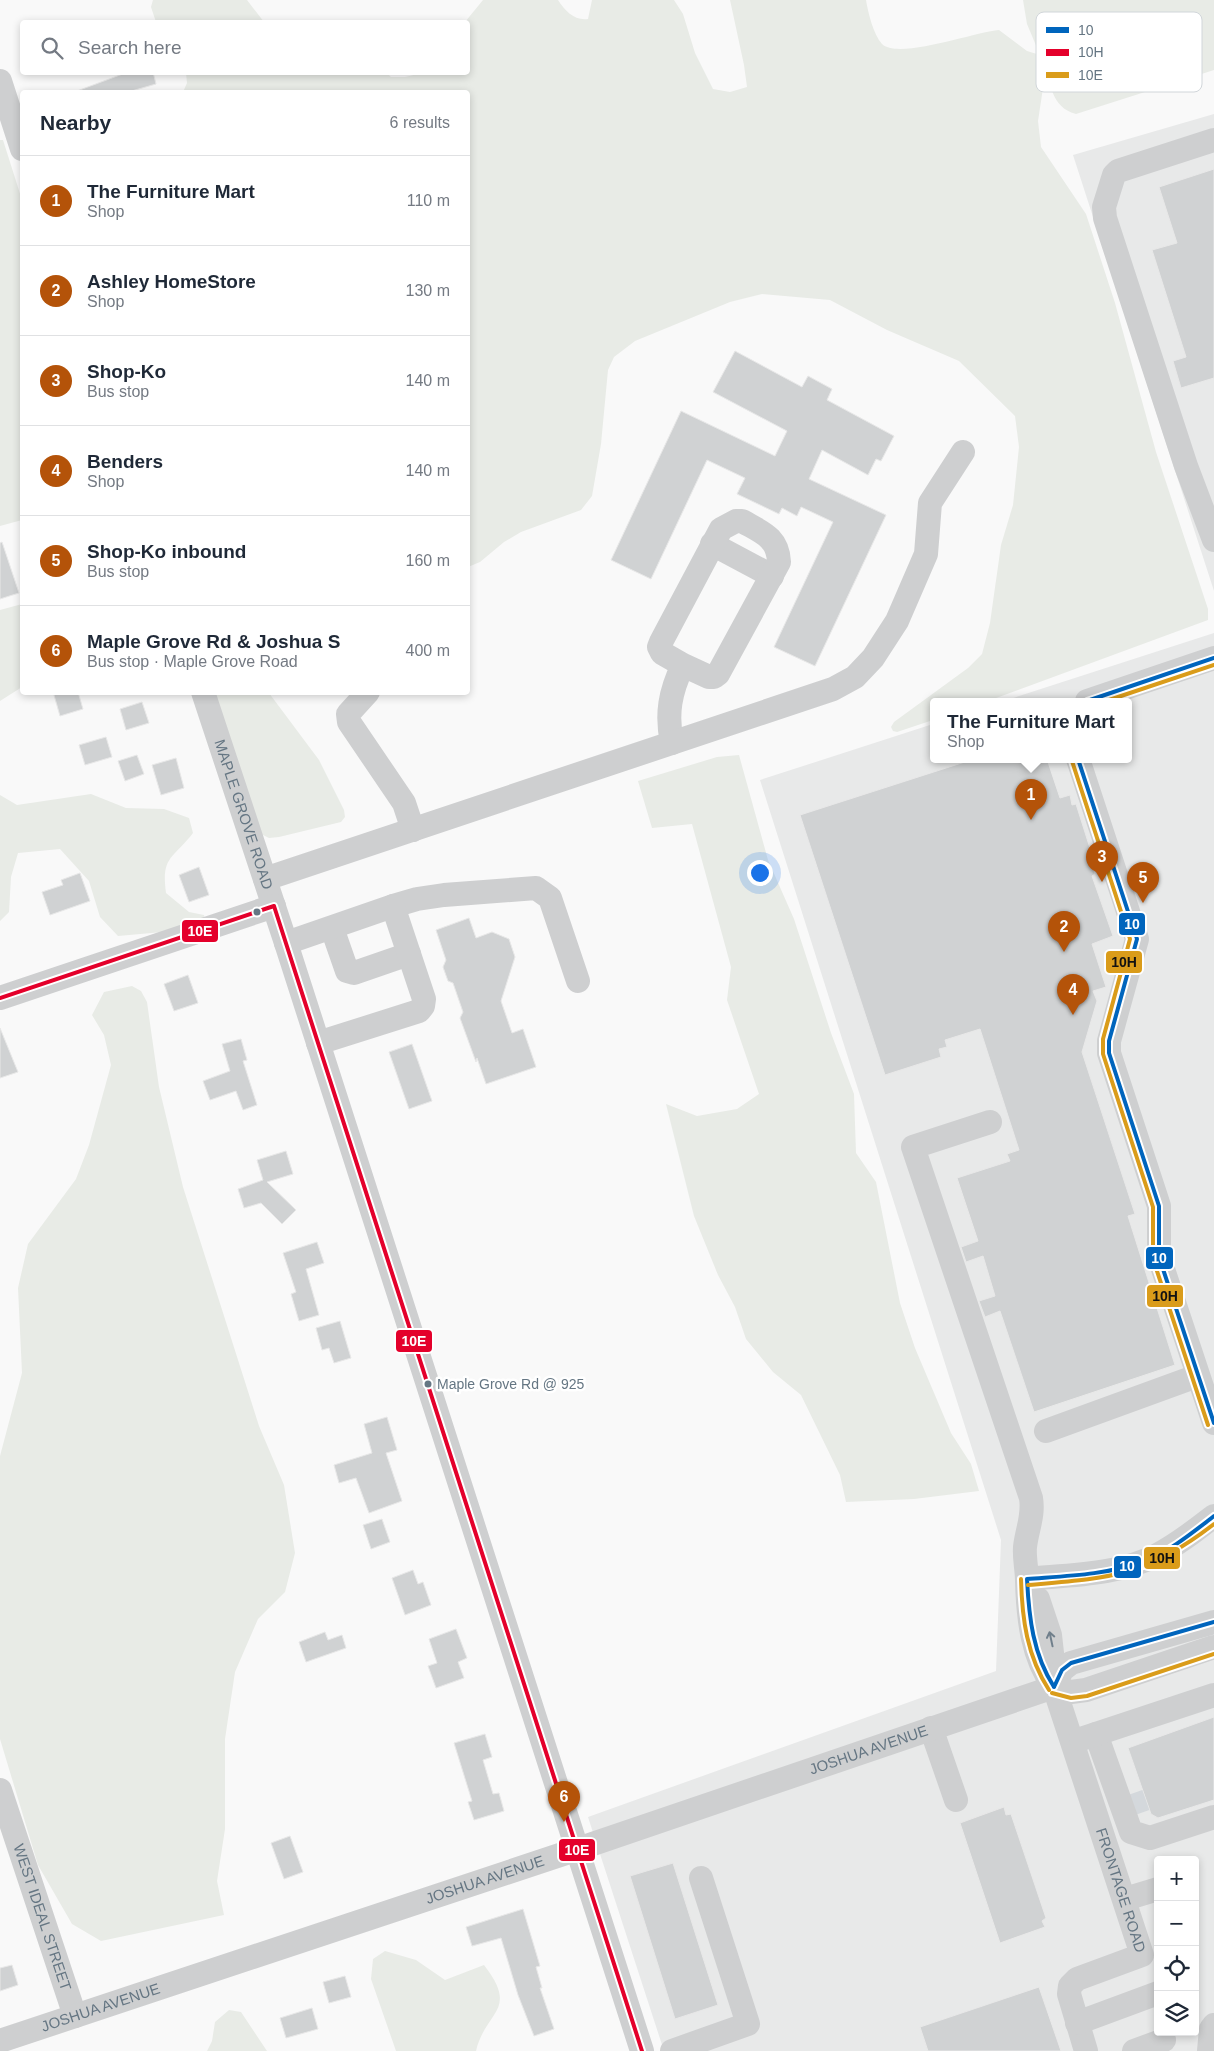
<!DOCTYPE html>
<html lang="en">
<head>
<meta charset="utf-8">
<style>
	:root { --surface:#fff; --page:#f2f2f3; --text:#1f2937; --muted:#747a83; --line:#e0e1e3; --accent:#b45309 }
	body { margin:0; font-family:Helvetica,sans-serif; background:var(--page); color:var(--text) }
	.controls { position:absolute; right:15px; bottom:15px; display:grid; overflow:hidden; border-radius:5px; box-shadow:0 2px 8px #0003 }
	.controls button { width:45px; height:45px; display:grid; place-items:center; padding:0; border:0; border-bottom:1px solid var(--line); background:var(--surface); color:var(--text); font:25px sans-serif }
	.you { position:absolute; left:759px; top:872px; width:18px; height:18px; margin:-12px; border:4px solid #fff; border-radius:50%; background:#1a73e8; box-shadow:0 0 0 8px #1a73e833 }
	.badge { display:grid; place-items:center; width:32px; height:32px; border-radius:50%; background:var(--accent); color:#fff; font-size:16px; font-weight:700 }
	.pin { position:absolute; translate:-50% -41px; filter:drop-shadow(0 1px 2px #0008) }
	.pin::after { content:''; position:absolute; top:26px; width:18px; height:15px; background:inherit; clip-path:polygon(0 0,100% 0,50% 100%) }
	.popup { position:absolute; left:930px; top:698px; width:202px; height:65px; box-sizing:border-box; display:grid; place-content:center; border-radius:5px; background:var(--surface); filter:drop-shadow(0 1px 4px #0005); font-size:16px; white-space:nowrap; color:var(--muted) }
	.popup b { font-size:19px; color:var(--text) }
	.popup::after { content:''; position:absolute; left:50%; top:100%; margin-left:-10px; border:10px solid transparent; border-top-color:var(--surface) }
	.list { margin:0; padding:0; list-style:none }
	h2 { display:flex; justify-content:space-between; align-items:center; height:65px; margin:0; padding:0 20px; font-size:21px }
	h2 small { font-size:16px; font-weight:400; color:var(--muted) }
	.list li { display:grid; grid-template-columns:32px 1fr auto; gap:15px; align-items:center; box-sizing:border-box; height:90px; padding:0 20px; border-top:1px solid var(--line) }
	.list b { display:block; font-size:19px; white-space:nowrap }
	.list p { margin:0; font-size:16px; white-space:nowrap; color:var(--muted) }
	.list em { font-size:16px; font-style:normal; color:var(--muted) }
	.icon { flex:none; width:28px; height:28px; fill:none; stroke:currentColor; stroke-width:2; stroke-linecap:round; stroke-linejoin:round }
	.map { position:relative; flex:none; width:1214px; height:2051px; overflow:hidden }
	.search { position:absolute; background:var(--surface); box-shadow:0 2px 8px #0003; left:20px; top:20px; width:450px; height:55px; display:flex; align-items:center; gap:12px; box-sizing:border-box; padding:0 18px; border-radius:5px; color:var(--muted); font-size:19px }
	.panel { position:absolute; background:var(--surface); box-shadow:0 2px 8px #0003; left:20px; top:90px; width:450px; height:605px; border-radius:5px }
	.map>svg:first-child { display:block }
	.built { fill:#e8e9e9; fill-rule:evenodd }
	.green { fill:#e8ebe6 }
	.building { fill:#d0d2d3; stroke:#e8e8e8 }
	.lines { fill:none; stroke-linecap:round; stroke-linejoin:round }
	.minor-tunnel { stroke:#d4d8dc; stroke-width:24; stroke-dasharray:24 12; stroke-linecap:butt }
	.minor { stroke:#cecfd0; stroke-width:24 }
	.bus-1-casing { stroke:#fff; stroke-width:8 }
	.bus-2-casing { stroke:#fff; stroke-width:8 }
	.bus-3-casing { stroke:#fff; stroke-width:8 }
	.bus-1 { stroke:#0065bd; stroke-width:4 }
	.bus-2 { stroke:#e4002b; stroke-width:4 }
	.bus-3 { stroke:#da9c1a; stroke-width:4 }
	.oneway { stroke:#707f8b }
	.bus-dot { fill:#657683; stroke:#fff; stroke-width:2 }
	.labels { text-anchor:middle; stroke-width:5; stroke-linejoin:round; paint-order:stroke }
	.bus-label { font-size:14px; fill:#657683; stroke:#fff; text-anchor:start }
	.street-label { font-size:15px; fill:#657683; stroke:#fff }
	.key { fill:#fff; stroke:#d1d6da; stroke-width:1 }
	.key-label { font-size:14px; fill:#657683 }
	.line-badge { stroke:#fff; stroke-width:2 }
	.badge-label { font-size:14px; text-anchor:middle; font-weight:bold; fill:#fff }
	.pale-badge-label { font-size:14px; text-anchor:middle; font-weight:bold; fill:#111 }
</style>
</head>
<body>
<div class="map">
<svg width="1214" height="2051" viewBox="0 0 1214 2051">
	<rect width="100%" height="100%" fill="#f9f9f9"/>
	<path class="built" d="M1214,114V591L1073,155Z
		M1214,633V2051H664L588,1817L996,1671L1001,1540L760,780L933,724L934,759H1128V701H1004ZM1158,1860H1195V2032H1158Z"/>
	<path class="green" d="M153,0H247L264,22H156L151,7Z
		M483,0H558C565,11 575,21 588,19L592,0H674L683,14L695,53L713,89L730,92L747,87L744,65L730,0H866C868,12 873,34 882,44C898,60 975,32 999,30L1027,51L1040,55L1027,24L1023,0H1214V70L1076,114C1050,107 1052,83 1042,61L1045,75L1038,121L1041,147L1086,214L1115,303L1156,452L1208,609V620L988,701H934L933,720L897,732L893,731L891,727L894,722L968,668L982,654L990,623L1001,545L1013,505L1019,447L1015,416L959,361L887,330L830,300L762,294L730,302L635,341L614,357L608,370L601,444L592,496L581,510L521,532L504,542L480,562L468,567V92H183L187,83L186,73L386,72L391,77H405L422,73L468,72V22H465Z
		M0,140H3L22,200V520L0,526Z
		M22,604V687L0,701V610Z
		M213,693H269L319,760L344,810L345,817L341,822L279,837L269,838L259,833Z
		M739,755L768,860L794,919L831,1033L854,1094L856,1153L876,1182L900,1303L915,1348L951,1433L971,1464L979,1491L914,1499L846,1502L840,1475L801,1395L773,1372L746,1339L735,1307L718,1275L694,1216L666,1104L697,1116L737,1109L759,1094L727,1000L731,967L692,824L652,828L638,781L717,757Z
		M91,794L126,808L164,809L189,818L193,833C173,859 161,856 166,893L189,912L204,915L206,924L174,931L118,936L100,917L89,881L60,849L18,853L11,877L9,912L0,921V795L17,805Z
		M132,986L141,991L147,1002L159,1087L183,1187L259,1426L284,1485L295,1553L285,1592L258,1619L235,1672L225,1739V1829L217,1881L224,1915L101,1941L72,1924L38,1865L0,1739V1456L22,1373L18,1288L28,1244L76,1179L89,1145L111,1065L104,1035L92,1015L104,992Z
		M385,1951L416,1960L445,1980L484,1965C520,2011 485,2011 476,2051H396L371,1979L373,1959Z
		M229,2010L241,2012L267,2051H207L212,2041L215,2022Z"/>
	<path class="building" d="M128,72H153L156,84L128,92H77V91Z
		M1214,169V378L1181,388L1173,361L1186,357L1152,250L1177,243L1159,187Z
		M735,351L802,387L808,376L832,389L827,400L894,436L881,461L876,459L868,475L822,450L809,479L886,515L815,666L774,647L833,522L801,507L797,516L782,508L779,514L737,494L745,478L707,460L651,579L611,560L681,411L775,456L787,431L713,392Z
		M2,542L19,593L0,599V543Z
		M61,692H78L83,709L60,716L54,695Z
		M142,702L149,723L126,730L120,709Z
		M106,737L112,757L85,765L79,745Z
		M137,755L144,774L125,781L118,761Z
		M176,758L184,788L161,795L152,765Z
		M974,759H1047L1060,798L1070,795L1072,805L1076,804L1095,864L1092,865L1095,874L1092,876L1113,936L1092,944L1106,987L1093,991L1097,1001L1082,1052L1135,1214L1128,1216L1175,1365L1034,1412L1000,1311L985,1317L979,1301L995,1296L983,1256L966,1262L961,1247L978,1241L957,1178L1010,1161L1007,1154L1019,1150L980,1029L945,1040L947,1047L939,1049L941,1057L885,1075L800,815Z
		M199,867L209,895L189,902L179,875Z
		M80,873L90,901L50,915L42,892L63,885L61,880Z
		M469,918L476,938L492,932L509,939L515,957L501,1001L512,1033L523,1029L536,1067L486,1084L477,1058L476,1062L460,1018L463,1012L453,983L448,981L443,967L446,960L436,930Z
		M188,975L198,1003L174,1011L164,984Z
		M0,1028L18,1072L0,1078Z
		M241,1039L247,1060L243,1061L257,1105L243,1110L236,1091L210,1100L203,1081L230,1071L222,1044Z
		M412,1044L432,1101L409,1109L389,1052Z
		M286,1151L293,1174L267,1182L296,1210L282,1224L261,1203L244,1208L238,1189L263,1180L257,1160Z
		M317,1242L324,1263L306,1269L319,1315L299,1321L291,1294L296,1292L283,1253Z
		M340,1321L351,1358L334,1363L329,1348L322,1350L316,1328Z
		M387,1417L397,1450L386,1453L402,1501L369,1513L356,1478L339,1483L334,1465L372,1453L364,1424Z
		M382,1519L390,1542L371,1549L363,1525Z
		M413,1570L418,1584L423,1582L431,1605L405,1615L392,1578Z
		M456,1629L467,1658L458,1662L464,1678L436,1688L428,1666L437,1663L429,1639Z
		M325,1632L328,1640L342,1635L346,1648L306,1662L299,1642Z
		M1214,1717V1800L1158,1818L1151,1814L1128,1748Z
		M485,1734L492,1757L483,1760L493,1794L499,1793L504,1811L474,1820L468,1802L472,1801L454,1743Z
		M1004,1807L1006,1815L1011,1814L1046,1918L1042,1921L1045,1927L1000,1943L960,1823Z
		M290,1836L303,1872L284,1879L271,1843Z
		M673,1863L718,2005L675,2019L630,1876Z
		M523,1909L540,1966L536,1967L542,1988H540L554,2029L534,2036L518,1995L501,1938L472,1946L466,1927Z
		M12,1965L18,1985L0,1991V1968Z
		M345,1976L351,1997L329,2003L323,1982Z
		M1039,1987L1061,2051H928L920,2027Z
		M312,2008L318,2029L286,2038L280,2018Z"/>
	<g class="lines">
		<path class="minor-tunnel" d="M1131,1794L1138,1814"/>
		<g class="minor">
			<path d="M0,81L22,149"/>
			<path d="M1214,140L1118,171L1114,175L1104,207L1105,218L1186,466L1214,540"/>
			<path d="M712,544L772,576"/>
			<path id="s1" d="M203,692L286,943L642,2051"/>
			<path d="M368,692L348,714L349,722L404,803L413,830"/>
			<path d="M1087,701L1214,658"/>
			<path d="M672,743C666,714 670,692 683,665L709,677H714L718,674L779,562C778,537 761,532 742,521H736L721,529L661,642L659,647L662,653L683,665"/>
			<path d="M1078,759L1137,939L1109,1041V1053L1159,1206V1257L1214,1423"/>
			<path d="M265,879L833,689L855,677L873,658L897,621L926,554L930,503L963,452"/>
			<path d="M393,906L417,899L444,895L536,888L550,898L578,981"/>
			<path d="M332,928L347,971L354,973L409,954"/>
			<path d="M286,943L393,906L424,999L423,1006L419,1011L318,1043"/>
			<path d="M0,998L274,906"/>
			<path id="s2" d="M990,1122L913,1147L1031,1498C1034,1516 1027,1529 1025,1547C1024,1558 1027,1569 1027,1581C1028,1618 1032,1657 1054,1687L1142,1955L1077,1979L1070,1986L1069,1994L1086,2051"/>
			<path d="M1046,1431L1197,1376"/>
			<path d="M1027,1579C1069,1575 1119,1575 1157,1555C1177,1545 1196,1530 1214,1516"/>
			<path d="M1038,1599L1050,1635L1054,1671"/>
			<path d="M1054,1687L1062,1670L1071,1663L1214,1622"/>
			<path d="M931,1728L956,1800"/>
			<path d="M1096,1734L1131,1832L1150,1838L1214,1817"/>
			<path d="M1081,1739L1214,1695"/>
			<path id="s3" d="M0,1790L75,2016"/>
			<path d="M1125,1899L1158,1889"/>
			<path d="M1077,2023L1158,1993"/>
			<path id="s4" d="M0,2041L578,1849L1054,1687L1071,1692L1086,1690L1214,1647"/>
			<path d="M672,2051L748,2024L701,1878"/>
			<path d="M1134,2051L1164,2040"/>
			<path d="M1209,2051L1211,2029L1214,2025"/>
		</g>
		<g class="bus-1-casing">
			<path id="bus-1" d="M1087,701L1214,658
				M1078,759L1137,939L1109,1041V1053L1159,1206V1257L1214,1423
				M1027,1579C1065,1576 1106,1575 1142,1562C1169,1552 1192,1533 1214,1516
				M1027,1579C1029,1618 1033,1654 1054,1687
				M1054,1687L1062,1670L1071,1663L1214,1622"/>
		</g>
		<g class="bus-2-casing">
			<path id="bus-2" d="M0,998L274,906L642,2051"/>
		</g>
		<g class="bus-3-casing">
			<path id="bus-3" d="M1106,701L1214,665
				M1072,761L1130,939L1103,1039V1054L1153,1207V1259L1208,1425
				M1021,1579C1022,1619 1027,1656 1049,1690
				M1028,1585C1110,1578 1146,1577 1214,1524
				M1052,1693L1071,1698L1087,1696L1214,1654"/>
		</g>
		<use href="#bus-1" class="bus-1"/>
		<use href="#bus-2" class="bus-2"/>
		<use href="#bus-3" class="bus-3"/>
	</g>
	<defs><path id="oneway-shaft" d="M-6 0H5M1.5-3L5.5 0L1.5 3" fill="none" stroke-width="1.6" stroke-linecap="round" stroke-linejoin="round" transform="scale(1.25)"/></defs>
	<use class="oneway" href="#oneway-shaft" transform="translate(1051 1639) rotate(-102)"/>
	<g class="bus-dot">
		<circle cx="257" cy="912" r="4.5"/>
		<circle cx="428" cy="1384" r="4.5"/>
	</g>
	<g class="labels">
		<g class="bus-label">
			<text x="437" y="1389">Maple Grove Rd @ 925</text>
		</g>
		<g class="street-label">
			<text dy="5" stroke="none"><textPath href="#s1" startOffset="129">MAPLE GROVE ROAD</textPath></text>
			<text dy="5" stroke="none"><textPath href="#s4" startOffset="916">JOSHUA AVENUE</textPath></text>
			<text dy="5" stroke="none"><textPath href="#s4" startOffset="511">JOSHUA AVENUE</textPath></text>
			<text dy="5" stroke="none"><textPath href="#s2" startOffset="860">FRONTAGE ROAD</textPath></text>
			<text dy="5" stroke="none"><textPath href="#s3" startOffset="134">WEST IDEAL STREET</textPath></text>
			<text dy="5" stroke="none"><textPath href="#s4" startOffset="106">JOSHUA AVENUE</textPath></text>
		</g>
	</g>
	<rect x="1036" y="12" width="166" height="80" rx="8" class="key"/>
	<rect x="1046" y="27" width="23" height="6" fill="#0065bd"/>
	<rect x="1046" y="49" width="23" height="7" fill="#e4002b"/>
	<rect x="1046" y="72" width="23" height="6" fill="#da9c1a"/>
	<g class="key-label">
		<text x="1078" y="35">10</text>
		<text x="1078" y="57">10H</text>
		<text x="1078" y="80">10E</text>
	</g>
	<g class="line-badge">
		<rect x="1118" y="912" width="28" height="24" rx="5" fill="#0065bd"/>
		<rect x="181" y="919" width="38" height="24" rx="5" fill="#e4002b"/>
		<rect x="1105" y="950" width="38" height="24" rx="5" fill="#da9c1a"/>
		<rect x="1145" y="1246" width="29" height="24" rx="5" fill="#0065bd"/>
		<rect x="1146" y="1284" width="38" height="24" rx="5" fill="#da9c1a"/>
		<rect x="395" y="1329" width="38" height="24" rx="5" fill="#e4002b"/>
		<rect x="1143" y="1546" width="38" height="24" rx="5" fill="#da9c1a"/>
		<rect x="1113" y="1555" width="29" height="24" rx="5" fill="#0065bd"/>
		<rect x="558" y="1838" width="38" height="24" rx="5" fill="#e4002b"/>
	</g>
	<g class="badge-label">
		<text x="1132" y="929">10</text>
		<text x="200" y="936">10E</text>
		<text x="1159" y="1263">10</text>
		<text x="414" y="1346">10E</text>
		<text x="1127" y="1571">10</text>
		<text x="577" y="1855">10E</text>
	</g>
	<g class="pale-badge-label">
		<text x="1124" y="967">10H</text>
		<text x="1165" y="1301">10H</text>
		<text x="1162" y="1563">10H</text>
	</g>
</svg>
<div class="controls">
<button>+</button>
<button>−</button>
<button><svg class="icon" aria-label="locate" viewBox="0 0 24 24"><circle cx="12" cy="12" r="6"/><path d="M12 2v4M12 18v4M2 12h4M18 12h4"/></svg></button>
<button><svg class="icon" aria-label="layers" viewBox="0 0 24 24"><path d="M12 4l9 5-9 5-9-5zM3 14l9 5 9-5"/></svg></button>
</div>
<div class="you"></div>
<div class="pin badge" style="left:1031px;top:820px">1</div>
<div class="popup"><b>The Furniture Mart</b>Shop</div>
<div class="pin badge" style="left:1064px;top:952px">2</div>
<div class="pin badge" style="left:1102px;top:882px">3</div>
<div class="pin badge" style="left:1073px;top:1015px">4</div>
<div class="pin badge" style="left:1143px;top:903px">5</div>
<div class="pin badge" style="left:564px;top:1822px">6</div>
<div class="search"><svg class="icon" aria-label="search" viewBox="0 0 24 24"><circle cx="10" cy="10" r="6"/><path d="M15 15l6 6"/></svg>Search here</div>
<section class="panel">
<h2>Nearby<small>6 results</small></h2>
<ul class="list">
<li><span class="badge">1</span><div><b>The Furniture Mart</b><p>Shop</p></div><em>110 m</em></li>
<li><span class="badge">2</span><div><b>Ashley HomeStore</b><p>Shop</p></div><em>130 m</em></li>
<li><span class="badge">3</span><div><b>Shop-Ko</b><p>Bus stop</p></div><em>140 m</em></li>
<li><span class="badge">4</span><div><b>Benders</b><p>Shop</p></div><em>140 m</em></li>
<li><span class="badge">5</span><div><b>Shop-Ko inbound</b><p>Bus stop</p></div><em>160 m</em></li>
<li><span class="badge">6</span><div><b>Maple Grove Rd &amp; Joshua S</b><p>Bus stop · Maple Grove Road</p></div><em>400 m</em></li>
</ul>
</section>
</div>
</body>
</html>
